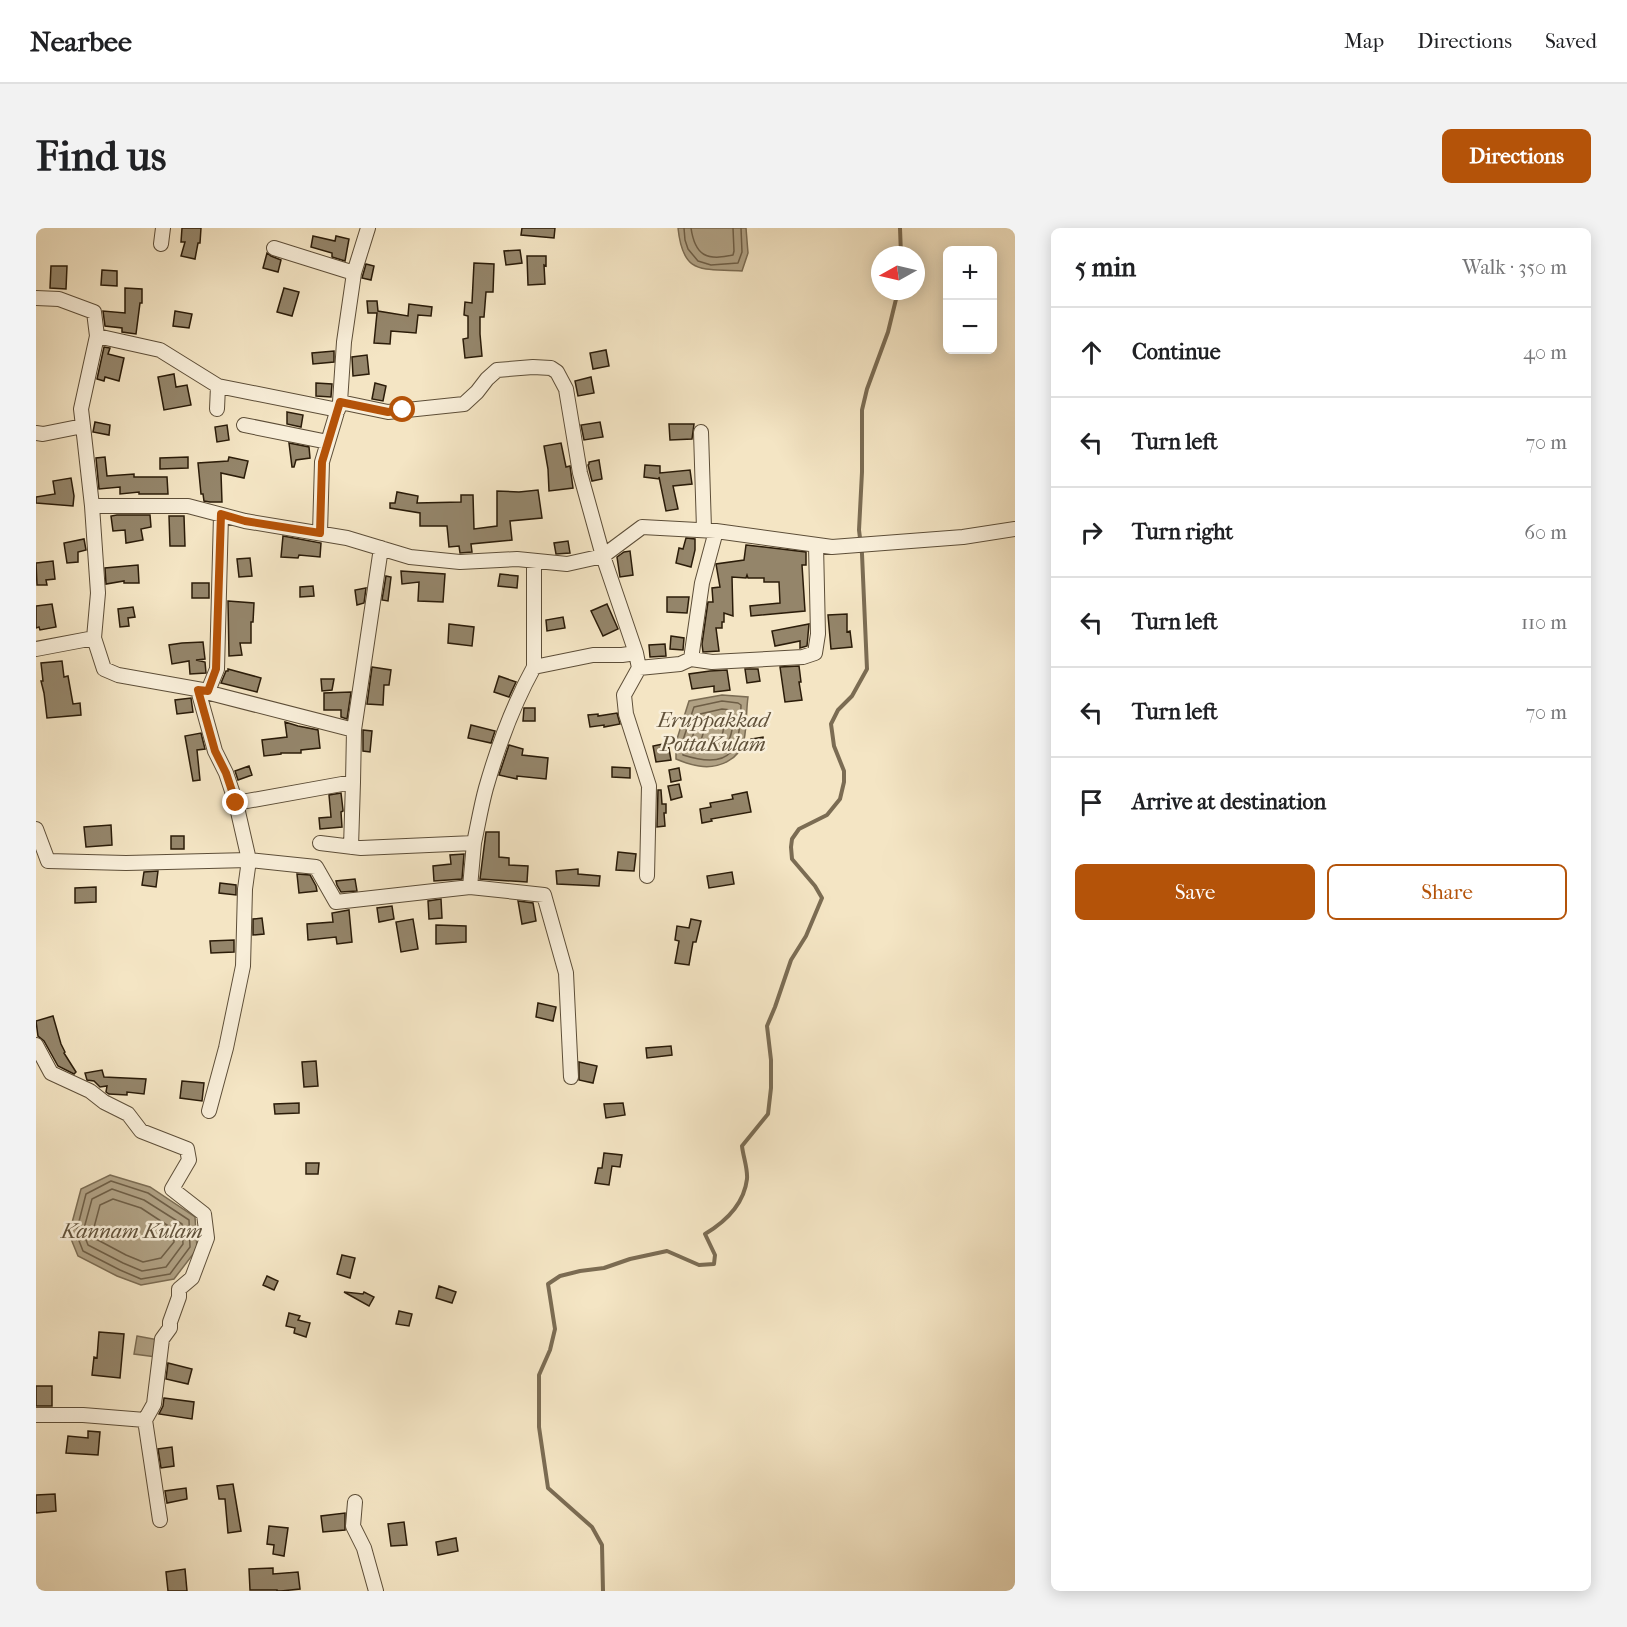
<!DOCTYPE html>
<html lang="en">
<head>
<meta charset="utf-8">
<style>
	:root { --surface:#fff; --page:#f2f2f2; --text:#202124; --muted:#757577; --line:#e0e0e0; --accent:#b45309 }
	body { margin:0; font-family:"IM FELL French Canon",serif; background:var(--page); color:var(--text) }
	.controls { position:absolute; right:18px; top:18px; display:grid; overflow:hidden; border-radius:9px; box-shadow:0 3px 15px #0003 }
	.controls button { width:54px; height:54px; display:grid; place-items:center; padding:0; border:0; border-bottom:2px solid var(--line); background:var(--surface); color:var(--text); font:30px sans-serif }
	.compass { position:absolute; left:835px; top:18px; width:54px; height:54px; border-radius:50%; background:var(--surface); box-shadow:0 3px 15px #0003; rotate:262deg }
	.stop { position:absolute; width:18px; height:18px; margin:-14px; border:4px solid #b45309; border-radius:50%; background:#fff }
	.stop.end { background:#b45309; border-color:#fff; box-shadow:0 2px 6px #0008 }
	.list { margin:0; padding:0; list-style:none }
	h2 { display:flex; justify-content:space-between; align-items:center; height:78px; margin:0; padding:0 24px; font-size:26px }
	h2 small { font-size:20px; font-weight:400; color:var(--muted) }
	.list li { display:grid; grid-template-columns:39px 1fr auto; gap:18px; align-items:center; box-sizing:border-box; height:90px; padding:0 24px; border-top:2px solid var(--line) }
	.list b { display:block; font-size:22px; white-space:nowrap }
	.list em { font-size:20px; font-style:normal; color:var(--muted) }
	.actions { display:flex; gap:12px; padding:18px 24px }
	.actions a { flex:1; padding:14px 0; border:2px solid var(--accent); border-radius:9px; text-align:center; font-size:21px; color:var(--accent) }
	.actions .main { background:var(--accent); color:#fff }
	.icon { flex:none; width:33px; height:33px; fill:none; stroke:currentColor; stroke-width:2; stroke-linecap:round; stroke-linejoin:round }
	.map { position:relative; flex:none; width:979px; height:1363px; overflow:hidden; border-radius:9px }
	header { display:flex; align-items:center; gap:36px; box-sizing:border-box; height:84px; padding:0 30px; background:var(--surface); border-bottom:2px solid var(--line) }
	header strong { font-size:28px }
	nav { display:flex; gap:33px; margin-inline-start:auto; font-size:21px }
	.intro { display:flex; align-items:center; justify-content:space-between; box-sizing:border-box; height:144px; padding:0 36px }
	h1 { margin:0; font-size:42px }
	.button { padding:15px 27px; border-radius:9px; background:var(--accent); color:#fff; font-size:21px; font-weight:700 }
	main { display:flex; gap:36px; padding:0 36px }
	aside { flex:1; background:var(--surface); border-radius:9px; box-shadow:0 3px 15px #0003 }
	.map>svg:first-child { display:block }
	.water { fill:#b0a184; stroke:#7b6c53; stroke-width:1.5 }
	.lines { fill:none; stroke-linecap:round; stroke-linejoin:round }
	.shore { stroke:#6e5e46; stroke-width:1.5 }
	.stream { stroke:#7b6c53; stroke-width:4 }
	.building { fill:#94856a; stroke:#2b1c09; stroke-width:1.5 }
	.minor-casing { stroke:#5d4e38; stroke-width:16 }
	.minor { stroke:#f8eed9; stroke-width:14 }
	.route { stroke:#b45309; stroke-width:8 }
	.labels { text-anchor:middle; stroke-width:5; stroke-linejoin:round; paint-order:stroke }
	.water-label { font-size:21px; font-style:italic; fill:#60513a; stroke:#f8eed9 }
</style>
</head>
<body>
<header>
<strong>Nearbee</strong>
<nav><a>Map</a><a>Directions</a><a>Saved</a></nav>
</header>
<div class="intro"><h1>Find us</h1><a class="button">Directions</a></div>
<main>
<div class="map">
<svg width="979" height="1363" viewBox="0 0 979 1363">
	<rect width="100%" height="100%" fill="#f4e5c4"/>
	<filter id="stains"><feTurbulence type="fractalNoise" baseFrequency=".00333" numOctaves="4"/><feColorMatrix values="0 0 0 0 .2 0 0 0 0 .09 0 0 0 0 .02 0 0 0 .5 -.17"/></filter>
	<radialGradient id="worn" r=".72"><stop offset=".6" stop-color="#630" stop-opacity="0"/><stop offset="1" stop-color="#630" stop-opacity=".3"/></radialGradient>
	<path class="water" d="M642,0H710L712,25L706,43C667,40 647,49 642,0Z
		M686,467L712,469C710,483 711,498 708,512C704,532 682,541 663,538C655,537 647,534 640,531V514L653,473Z
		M74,947L114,959L159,989L161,1021L138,1051L105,1057L81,1048L42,1028L33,1006L45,961Z
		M101,1108L123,1112L120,1129L98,1126Z"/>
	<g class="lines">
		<path class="shore" d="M648,0L649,12L652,21L662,33L675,37L702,35L706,24L705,0
			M655,0C659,28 671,33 697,27L698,23L697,0
			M686,473L702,475L705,477C704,521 697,543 647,527L646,515L658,479Z
			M686,481L695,482L697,484C698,514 688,533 655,521L654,516L664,486Z
			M685,490L688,492C688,509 685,516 666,515L665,512L671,494Z
			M75,953L112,965L153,992L154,1019L134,1046L105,1051L84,1042L47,1023L40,1005L50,966Z
			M76,961L108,972L146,996L147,1016L130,1039L106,1043L87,1035L52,1017L47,1004L56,971Z
			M77,971L105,980L137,1001L138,1014L125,1030L107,1034L90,1027L60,1011L57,1003L64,977Z"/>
		<path class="stream" d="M864,0L865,27
			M567,1363L566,1317L556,1299L512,1260L503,1199V1147L514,1122L519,1101L512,1056L524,1048L544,1043L568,1040L594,1031L631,1023L663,1037L678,1036L679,1027L669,1006C689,994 708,976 711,951C712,941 707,928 706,918L732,886L735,860V832L731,798L739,779L755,732L770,708L786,670L779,658L756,631L755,619L756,611L763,601L791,587L804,571L808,554V543L798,518L795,496L802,482L816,468L831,441L826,326L823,302L826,244V182L831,161L852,104L862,63"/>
	</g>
	<path class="building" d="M146,0H165L164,15H162L159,31L145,28L149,14H145Z
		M486,0H519L518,10L485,7Z
		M277,8L299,13L300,8L313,11L309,33L296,29V25L275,19Z
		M484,22L486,35L470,37L468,23Z
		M231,25L235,28L245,32L242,44L227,40Z
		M491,28H510V38L508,37L509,56L492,57Z
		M438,35L458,36L457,64H450L448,89H444V106L446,128L429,130L427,111L432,110V88L428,87L429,74L436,75Z
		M330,36L338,38L335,52L326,50Z
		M15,38H31L30,61L14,60Z
		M66,42L81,43V58L65,57Z
		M89,60L106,61V75H104L100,106L86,104V100L69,98L67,83L89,85Z
		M248,60L263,64L256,88L241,84Z
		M331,73H341L342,83L372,88L373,76L396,79L395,88L382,87L380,105L355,103L354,116L338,115L341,85H332Z
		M139,83L156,86L153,100L137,98Z
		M68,119L74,120L72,126L88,130L83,153L69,149L68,153L61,151Z
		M570,122L573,138L557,141L554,125Z
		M298,123V134L277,136L276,125Z
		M331,127L333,146L317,148L316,129Z
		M138,146L140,159L151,157L155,177L128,182L122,149Z
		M555,149L558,165L542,168L539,153Z
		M280,155L296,156L295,169L280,168Z
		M339,155L350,158L347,173L336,171Z
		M251,184L267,187L265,199L251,196Z
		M59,194L74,197L73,207L57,204Z
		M564,194L567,209L548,212L545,197Z
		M633,196H658L656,211L634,212Z
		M191,197L193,212L181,214L179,199Z
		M253,215L273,219L274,230L260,232L258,239H256Z
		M525,215L530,239L534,238L537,260L513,263L512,241L508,218Z
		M69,229L71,248L98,246V249H131L132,266H103V264L84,266V259L63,261L60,230Z
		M152,229V240L124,241V230Z
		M193,229L212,233L208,250L185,245L186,274H174L168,273L167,266H165L162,235L192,233Z
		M563,232L566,251L556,253L552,237L553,236V234Z
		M609,237L624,238V245L654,242L656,256L637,258L642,281L630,283L623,249V251L608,249Z
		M35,250L38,268L37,278L0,275V269L19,266L17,253Z
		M502,262L506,290L474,293L476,312L435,316L436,324L424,325L423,318L413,319L411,298H384V285L354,280V275H359L361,264L382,268L381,275L425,274V267H437L438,301L461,298V263L483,264Z
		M81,287H114L115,299L105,301L107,312L90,315L89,302L77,303L75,288Z
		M133,288H148L149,318H134Z
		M247,308L285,315L284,329L263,327L262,330L245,329Z
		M650,310L659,311V322L655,339L640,335L643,320L647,321Z
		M48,311L50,322L42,324V334L31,335L28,315Z
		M532,313L534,325L520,326L518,315Z
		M710,317L770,324V337H766L769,383L715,388L714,378L744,375L743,354H728V350H712L711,347L710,350L696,349L697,388L688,385V394H686V400H680L683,423L667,424L666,416L672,374H677L676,360L684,359L680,336L708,332Z
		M594,323L597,347L584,349L581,329L588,324Z
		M214,330L216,348L203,349L201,331Z
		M17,333L19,351L10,352L11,357H1L0,335Z
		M102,337L103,355H88V353L70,356L69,340Z
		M365,343L409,346L407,374L382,373L383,354L366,356Z
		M464,346L482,348L481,360L462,358Z
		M350,348L355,349L352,373L346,372Z
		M156,355H173V370H156Z
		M277,358L278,368L264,369V359Z
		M330,360L328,375L321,377L319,362Z
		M631,369H653L651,385L631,384Z
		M192,373L218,375L217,394H215V415H204L206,427L193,428Z
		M16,376L20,399L4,402L3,399L0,400V378Z
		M571,376L582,401L567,408L555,383Z
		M97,379L99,389L92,390L93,398L84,399L82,381Z
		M811,386V404L814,403L816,419L795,421L792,387Z
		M527,389L529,400L511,403L510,392Z
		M413,396L438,399L436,418L412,415Z
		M773,396L771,418L764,420V413L739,418L736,403Z
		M635,408L648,410L647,422L634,421Z
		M167,414L169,431L160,432L169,434L170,445L154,446L153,433L136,436L133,417L146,415Z
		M629,416L630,428L614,429L613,417Z
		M26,433L28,449L32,448L37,476L44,475L45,487L11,490L8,465L5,453H7L5,435Z
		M763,438L765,454H763L766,472L749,474L744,439Z
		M336,439L355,442L353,457H348L347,477L331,476Z
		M192,441L225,450L221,464L185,455L190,443H192Z
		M709,441H722L724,453L711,455Z
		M691,442L694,462L678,464V458L656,461L653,446L674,443Z
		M463,448L480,454L473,469L458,464Z
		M285,451H298L296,462L286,463Z
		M315,464L311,491L305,489V482H288V465Z
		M155,470L157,484L141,486L139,472Z
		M488,480H499V493H487Z
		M581,485L584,496L568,499V497L554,499L552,487L562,486V488Z
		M249,494L262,498L282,502L284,520L265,522V525H245V526L228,528L226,512L251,509Z
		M435,497L459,503L455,515L432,510Z
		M327,502L336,503L334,524L327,523Z
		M165,505L169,521L161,522L164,552L157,553L149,508Z
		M727,509L728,519L716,520L715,511Z
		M632,515L635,532L620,534L617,518Z
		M473,517L487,521L486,527L512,530L510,551L481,548V551L463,547Z
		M213,538L216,547L202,552L199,543Z
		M576,539L594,540V550L576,549Z
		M643,540L645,552L635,554L633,542Z
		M643,556L646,569L635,572L632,558Z
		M622,562H625L626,576H630V585H628L629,598L621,599Z
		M711,564L715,584L675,591L676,593L666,595L664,581L675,579L674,575L697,571L696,567Z
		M305,565L307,582V583L305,584L306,599L284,601L283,590L295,589L293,567Z
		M75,597L76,617L50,619L48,599Z
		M450,604H463V629L473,630V637L492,638L491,654L444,651Z
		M135,608H148V621H135Z
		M582,624L600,626L598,643L580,642Z
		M428,626L426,651L398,653L397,638L415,636L414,627Z
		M542,641V646L564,648L563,658L521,656L520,643Z
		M122,643L120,659L106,657L108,644Z
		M696,644L698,656L673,660L671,648Z
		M261,646L274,647L280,658L281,663L263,665Z
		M319,651L321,663L305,664L301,657L300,653Z
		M184,655L200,657V667L183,665Z
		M60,659V674L39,675V660Z
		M405,671L406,690L393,691L392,673Z
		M482,673L497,675L500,693L486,696Z
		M356,678L358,691L343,694L341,680Z
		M313,682L316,714L301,716L300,709L272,712L271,696L297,694L296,685Z
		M226,690L228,706L217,707V691Z
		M377,691L382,721L365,724L360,694Z
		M655,691L665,693L660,714H657L653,737L639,735L643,713L639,712L641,698L653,700Z
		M400,697L430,698V714L400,716Z
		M198,712V724L175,725L174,713Z
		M502,775L520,779L517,793L500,789Z
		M17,788L25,816L29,824L28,825L40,844L38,846L22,838L8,813L2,808L0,793Z
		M635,818L636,827L611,830L610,820Z
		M280,833L282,858L268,859L266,834Z
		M543,834L561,838L557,855L543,852Z
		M66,842L68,849L110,851L108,866L91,864V867L73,866L70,864L71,858L64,859L58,853L51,852L49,845Z
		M146,853L168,855L166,873L144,870Z
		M263,875V885L239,886L238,876Z
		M587,875L589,887L570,890L568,876Z
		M568,925L586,927L584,939L576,938L573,957L559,955L562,940H566Z
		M270,935H283L282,946H270Z
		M306,1027L319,1030L314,1050L301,1046Z
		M231,1048L242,1053L238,1062L227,1057Z
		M403,1058L420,1064L416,1075L400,1070Z
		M308,1064L327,1066L328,1064L338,1069L333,1078Z
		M363,1083L376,1086L373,1098L360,1096Z
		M253,1085L264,1088L262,1092L274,1095L270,1109L258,1105L259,1100L250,1098Z
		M63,1104L88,1106L84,1150L56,1147L58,1129L61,1130Z
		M132,1135L156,1141L152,1156L130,1151Z
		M0,1158H16V1178H0Z
		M128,1170L158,1174L156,1191L123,1186L127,1178Z
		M52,1203L64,1204L62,1227L30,1225L32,1208L52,1210Z
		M136,1219L138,1238L125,1240L122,1221Z
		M197,1256L205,1303L192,1305L189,1271H183L181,1258Z
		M150,1260L151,1271L131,1275L129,1263Z
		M19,1266L20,1283L0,1285V1267Z
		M309,1285V1302L287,1304L285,1288Z
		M368,1294L371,1317L355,1318L352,1296Z
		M233,1298L252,1300L248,1328L237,1326L238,1317L231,1316Z
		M420,1310L422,1323L402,1327L400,1314Z
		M237,1340V1346L262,1344L264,1361L245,1363H241V1362H214L213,1341Z
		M149,1341L151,1363H132L130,1344Z"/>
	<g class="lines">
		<g class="minor-casing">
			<path id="minor" d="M125,16L127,0
				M238,20L318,45
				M0,70L23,71L58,84L61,108L45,181L47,198
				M61,108L124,122L182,158L302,182
				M304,174L352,184L428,176L441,164L451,151L461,142L497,139L515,140L521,144L530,161L544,245L567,328L600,425
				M181,181L182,158
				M208,197L292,214
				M665,204L668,301
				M0,205L7,206L47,198L56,278H152L209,293L311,310L374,329L424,334L481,331L531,336L567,328L606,299L680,303
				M56,278L62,365L58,410L68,441L82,447L172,463L181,441L185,287
				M284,305L286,234L304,174L308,114L318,45L332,0
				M498,333V439
				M0,421L58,410
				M655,431L666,355L680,303L796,319L927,309L979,301
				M603,440L588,467L590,486L613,558L611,648
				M318,502L345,320
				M0,601L12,633L90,635L213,632L280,639L300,674L434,659L508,667L530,745L535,849
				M284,615L325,620L438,615C442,597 445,578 450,560C462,518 477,477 498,439L557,427H586L600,425L603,440L644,436L655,431L676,434L767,429L779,425L782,406L780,317
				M315,619L317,554
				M434,659L438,615
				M0,817L15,845L54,863L68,874L92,886L105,903L151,921L153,932L136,961L168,986L171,1010L156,1050L143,1061V1069L134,1094V1100L126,1111L118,1176L109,1192
				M173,883L190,820L207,738L209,661L213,632L200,575L190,545L179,523L162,462L318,502L317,554L200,575
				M0,1187H47L109,1192L124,1292
				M319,1274L317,1298L328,1320L340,1363"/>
		</g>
		<use href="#minor" class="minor"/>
	</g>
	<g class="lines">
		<path class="route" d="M200,575L190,545L179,523L162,462L172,463L180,441L185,286L209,293L284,305L286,234L304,174L352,184L367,182"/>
	</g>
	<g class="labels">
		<g class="water-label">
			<text x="677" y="499">Eruppakkad<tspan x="677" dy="24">PottaKulam</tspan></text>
			<text x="96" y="1010">Kannam Kulam</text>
		</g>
	</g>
	<rect width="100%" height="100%" filter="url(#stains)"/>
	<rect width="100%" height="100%" fill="url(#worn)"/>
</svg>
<div class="controls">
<button>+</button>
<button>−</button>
</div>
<svg class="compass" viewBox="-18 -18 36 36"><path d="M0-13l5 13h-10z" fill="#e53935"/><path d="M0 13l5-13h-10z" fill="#757577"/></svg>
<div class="stop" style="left:367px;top:182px"></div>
<div class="stop end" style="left:200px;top:575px"></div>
</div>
<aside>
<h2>5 min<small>Walk · 350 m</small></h2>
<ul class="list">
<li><svg class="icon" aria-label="ahead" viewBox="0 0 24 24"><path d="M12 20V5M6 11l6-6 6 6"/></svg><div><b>Continue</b></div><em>40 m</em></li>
<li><svg class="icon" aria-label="left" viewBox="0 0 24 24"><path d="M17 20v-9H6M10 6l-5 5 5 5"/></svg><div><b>Turn left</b></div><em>70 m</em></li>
<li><svg class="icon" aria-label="right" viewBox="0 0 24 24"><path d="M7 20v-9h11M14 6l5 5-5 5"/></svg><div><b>Turn right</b></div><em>60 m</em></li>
<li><svg class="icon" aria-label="left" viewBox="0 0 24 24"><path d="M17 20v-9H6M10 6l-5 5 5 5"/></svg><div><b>Turn left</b></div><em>110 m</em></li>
<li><svg class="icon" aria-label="left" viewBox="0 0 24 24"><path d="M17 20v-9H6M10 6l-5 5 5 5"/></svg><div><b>Turn left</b></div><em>70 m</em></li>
<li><svg class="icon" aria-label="arrive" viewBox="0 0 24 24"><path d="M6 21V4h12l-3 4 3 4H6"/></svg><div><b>Arrive at destination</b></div></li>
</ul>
<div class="actions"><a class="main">Save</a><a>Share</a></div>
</aside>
</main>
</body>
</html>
